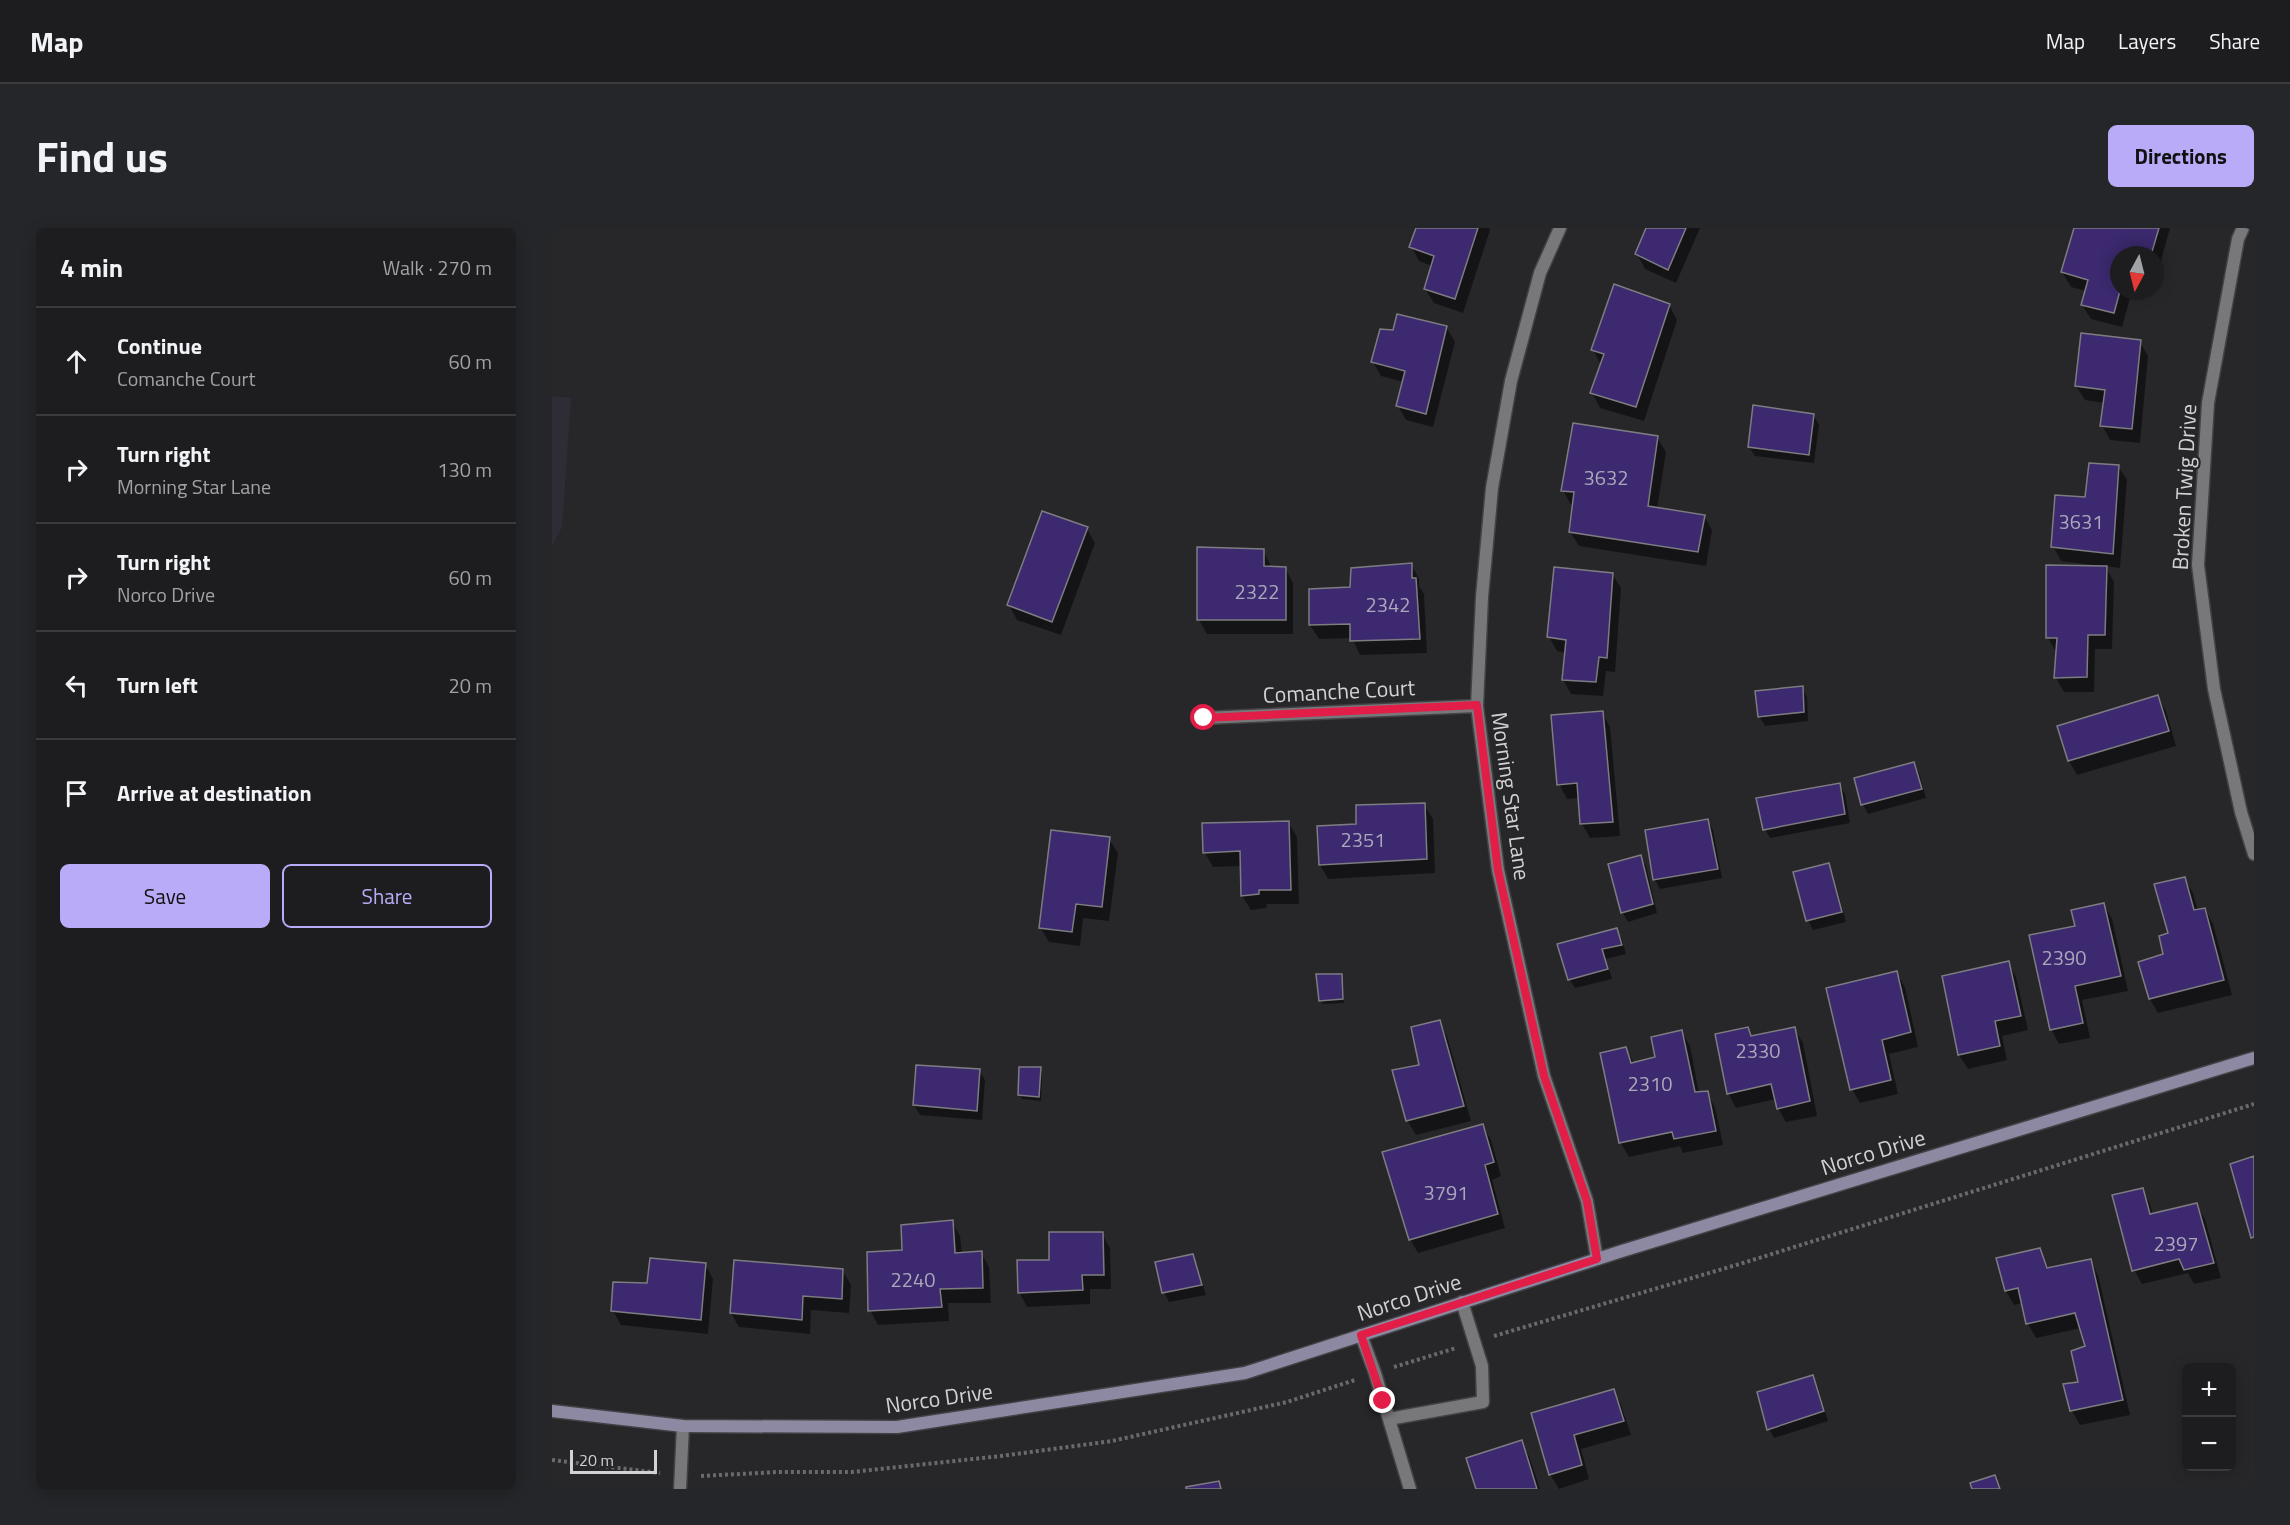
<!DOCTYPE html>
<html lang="en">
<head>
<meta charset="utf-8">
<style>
	:root { --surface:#1d1d20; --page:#252629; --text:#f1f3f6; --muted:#a0a2a5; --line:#3b3b3e; --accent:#b9abf7 }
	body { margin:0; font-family:"Titillium Web",sans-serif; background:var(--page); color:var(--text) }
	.controls { position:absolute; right:18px; bottom:18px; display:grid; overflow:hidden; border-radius:9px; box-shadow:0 3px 15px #0003 }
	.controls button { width:54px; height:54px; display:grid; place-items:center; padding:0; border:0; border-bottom:2px solid var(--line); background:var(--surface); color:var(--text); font:30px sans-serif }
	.compass { position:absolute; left:1558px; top:18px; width:54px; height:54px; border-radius:50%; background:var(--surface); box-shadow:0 3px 15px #0003; rotate:187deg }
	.scale { position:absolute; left:18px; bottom:15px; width:87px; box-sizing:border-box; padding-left:6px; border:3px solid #d2d2d4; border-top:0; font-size:16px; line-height:21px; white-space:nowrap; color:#d2d2d4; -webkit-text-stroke:4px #27272a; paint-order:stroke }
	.stop { position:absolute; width:18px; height:18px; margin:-14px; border:4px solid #e11d48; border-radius:50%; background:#fff }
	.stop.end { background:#e11d48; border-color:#fff; box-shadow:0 2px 6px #0008 }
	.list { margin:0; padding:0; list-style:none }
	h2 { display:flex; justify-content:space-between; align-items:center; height:78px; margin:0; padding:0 24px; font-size:26px }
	h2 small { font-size:20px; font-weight:400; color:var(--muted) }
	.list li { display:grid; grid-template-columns:39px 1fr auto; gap:18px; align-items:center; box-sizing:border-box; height:108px; padding:0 24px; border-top:2px solid var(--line) }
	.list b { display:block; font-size:22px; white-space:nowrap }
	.list p { margin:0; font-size:20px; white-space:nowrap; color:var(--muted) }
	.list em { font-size:20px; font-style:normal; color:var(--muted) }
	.actions { display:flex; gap:12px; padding:18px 24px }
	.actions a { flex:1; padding:14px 0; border:2px solid var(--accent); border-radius:9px; text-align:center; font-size:21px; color:var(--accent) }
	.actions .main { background:var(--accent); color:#111 }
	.icon { flex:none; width:33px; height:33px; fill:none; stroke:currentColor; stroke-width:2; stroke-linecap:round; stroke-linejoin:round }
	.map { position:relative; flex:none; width:1702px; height:1261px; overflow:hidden; border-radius:9px }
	header { display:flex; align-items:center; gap:36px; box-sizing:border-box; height:84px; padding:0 30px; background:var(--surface); border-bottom:2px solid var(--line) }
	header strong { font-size:28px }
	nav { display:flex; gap:33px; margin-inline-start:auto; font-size:21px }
	.intro { display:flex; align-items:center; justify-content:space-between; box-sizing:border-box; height:144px; padding:0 36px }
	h1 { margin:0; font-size:42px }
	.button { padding:15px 27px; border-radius:9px; background:var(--accent); color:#111; font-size:21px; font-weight:700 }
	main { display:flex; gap:36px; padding:0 36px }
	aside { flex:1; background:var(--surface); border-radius:9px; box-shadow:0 3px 15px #0003 }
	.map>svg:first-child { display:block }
	.built { fill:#2e2d36 }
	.shadow { fill:#0007; fill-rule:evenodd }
	.building { fill:#3c296f; stroke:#7d7c80; stroke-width:1.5 }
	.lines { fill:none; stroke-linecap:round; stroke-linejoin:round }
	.lane-casing { stroke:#424245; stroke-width:15 }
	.street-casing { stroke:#424245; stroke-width:15 }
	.secondary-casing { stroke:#424245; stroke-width:15 }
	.path { stroke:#6a6a6d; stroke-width:4; stroke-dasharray:3 3; stroke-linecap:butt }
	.lane { stroke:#78787b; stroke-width:12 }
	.street { stroke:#78787b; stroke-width:12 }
	.secondary { stroke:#8d89a2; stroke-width:12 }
	.route { stroke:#e11d48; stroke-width:8 }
	.labels { text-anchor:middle; stroke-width:4.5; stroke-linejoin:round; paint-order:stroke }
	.number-label { font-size:20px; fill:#aca8bb }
	.street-label { font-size:22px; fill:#d2d2d4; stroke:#27272a }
</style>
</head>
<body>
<header>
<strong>Map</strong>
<nav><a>Map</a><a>Layers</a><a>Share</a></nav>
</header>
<div class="intro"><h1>Find us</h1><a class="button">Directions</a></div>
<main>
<aside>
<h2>4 min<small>Walk · 270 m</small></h2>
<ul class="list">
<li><svg class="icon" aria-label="ahead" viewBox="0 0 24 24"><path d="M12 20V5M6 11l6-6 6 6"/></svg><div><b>Continue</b><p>Comanche Court</p></div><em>60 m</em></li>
<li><svg class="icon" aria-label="right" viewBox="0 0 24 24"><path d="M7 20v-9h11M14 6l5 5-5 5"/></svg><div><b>Turn right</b><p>Morning Star Lane</p></div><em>130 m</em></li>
<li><svg class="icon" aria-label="right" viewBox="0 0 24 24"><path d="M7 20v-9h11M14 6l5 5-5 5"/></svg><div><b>Turn right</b><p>Norco Drive</p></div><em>60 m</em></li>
<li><svg class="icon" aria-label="left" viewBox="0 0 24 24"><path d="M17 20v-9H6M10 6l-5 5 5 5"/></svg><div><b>Turn left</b></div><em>20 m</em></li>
<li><svg class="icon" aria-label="arrive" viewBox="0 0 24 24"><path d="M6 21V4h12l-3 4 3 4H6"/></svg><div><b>Arrive at destination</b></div></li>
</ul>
<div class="actions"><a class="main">Save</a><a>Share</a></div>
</aside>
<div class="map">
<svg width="1702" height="1261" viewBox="0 0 1702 1261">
	<rect width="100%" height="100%" fill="#27272a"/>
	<path class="built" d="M0,168L19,170L10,299L0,318Z"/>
	<path class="shadow" d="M866,0H937L938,2L911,85L882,75L873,61L880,38L867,33L859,18Z
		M1093,0H1148L1124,55L1093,41L1085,26L1094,3Z
		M1523,0H1618L1603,54V27H1567V63H1580L1570,99L1539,91L1530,77L1534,63L1519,59L1510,44Z
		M1117,77L1125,92L1092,193L1048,180L1040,165L1049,137L1041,122Z
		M894,99L903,114L881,199L854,192L846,178L852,154L829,148L821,134L842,104Z
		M1588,114L1596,128L1588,215L1558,212L1550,197L1552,175L1533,172L1524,158Z
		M1262,188L1267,197L1262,235L1203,228L1197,219Z
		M1105,209L1114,224L1105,281L1152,288L1160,302L1154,338L1027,318L1018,304L1022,277H1019L1011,262Z
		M1566,238L1575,252L1568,340L1553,338L1562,354L1560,421H1543L1542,464H1512L1504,450V424L1496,410L1549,338L1509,333L1501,318L1534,271Z
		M535,301L543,315L509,407L465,392L457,377Z
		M711,322L720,340H733L741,355V406H655L647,392Z
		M859,336L867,351V358L872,366L875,425L808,427L800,410L767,411L758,397V362L800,361Z
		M1060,346L1069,360L1063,444L1054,443L1051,468L1019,466L1011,451L1014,425L1005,423L997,409Z
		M1250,460L1255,469L1256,493L1213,498L1207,488Z
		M1605,469L1614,483L1624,518L1525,547L1517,533Z
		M1050,484L1058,499L1068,608L1038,610L1030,596L1028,570L1015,571L1007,556Z
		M1362,536L1367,545L1374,570L1316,586L1311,576Z
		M1288,557L1293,566L1298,595L1218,610L1213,601Z
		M872,577L881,591L883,645L776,651L768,637L805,598Z
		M1156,592L1161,602L1170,650L1108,661L1103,652L1094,603Z
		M736,594L745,609L747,676H715L714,680L699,682L690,668V638L661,639L653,625Z
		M557,611L566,625L557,693L531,690L528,718L497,714L488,699Z
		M1089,629L1094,638L1105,685L1076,694L1071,685L1058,637Z
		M1276,637L1281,646L1294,694L1261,702L1256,692Z
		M1632,651L1641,665L1646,683L1653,681L1661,696L1680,767L1606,785L1598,771L1613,727Z
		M1552,677L1560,691L1576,763L1530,772L1538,810L1507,816L1499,801L1525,699Z
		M1065,701L1070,711L1074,726L1054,731L1060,751L1023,760L1017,751Z
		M1456,734L1464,749L1476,802L1450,808L1455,832L1416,841L1407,827L1392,749Z
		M1344,744L1353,759L1366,819L1337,826L1346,866L1308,875L1300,861Z
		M789,747L791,751L792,775L771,776L768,772Z
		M887,794L895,808L919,893L864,907L855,892L869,838Z
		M1242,800L1251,815L1265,888L1234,894L1226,880L1224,871L1184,880L1176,865L1200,810Z
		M1130,804L1138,818L1147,865H1155L1163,879L1171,917L1131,925L1128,918L1077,929L1068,914L1074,821L1082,835L1105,830Z
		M488,841L490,845L489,873L470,871L468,866Z
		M427,842L433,852L430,892L368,887L362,877Z
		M931,898L939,912L949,948L940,952L953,1000L866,1025L858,1011Z
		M1590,961L1598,976L1601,987L1644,977L1653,991L1669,1050L1642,1056L1636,1045L1590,1056L1582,1042Z
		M400,994L408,1008L410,1026L429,1025L437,1039L439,1075H396L397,1093L326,1097L318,1082L351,1024ZM400,1007H403L405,1032H402Z
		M550,1006L558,1020L559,1061H538V1076L475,1079L467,1064L499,1033Z
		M1487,1022L1497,1041L1538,1032L1546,1047L1578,1187L1528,1197L1520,1183L1534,1119L1529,1100L1484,1110L1476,1096L1471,1075L1462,1077L1454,1063Z
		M640,1027L645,1037L654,1067L617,1074L612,1064Z
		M153,1036L161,1051L156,1106L69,1097L61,1083L96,1057Z
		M290,1042L299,1057L297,1085L259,1082L258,1106L187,1099L179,1085Z
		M1260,1149L1266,1159L1276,1193L1222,1210L1217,1201Z
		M1061,1162L1069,1177L1079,1207L1029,1221L1037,1251L1007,1261L998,1246L981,1186Z
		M969,1214L977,1228L988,1261H926Z"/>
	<path class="building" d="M864,0H926L903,71L872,61L882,28L857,19Z
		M1094,0H1134L1116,42L1083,26Z
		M1522,0H1607L1599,27H1567L1568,63L1562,85L1529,77L1536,52L1509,44Z
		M1062,56L1118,76L1084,179L1038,165L1052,126L1039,122Z
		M845,86L895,98L874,186L844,178L853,143L819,134L828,101L841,102Z
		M1529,105L1589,112L1580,201L1548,198L1553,162L1523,158Z
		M1201,177L1262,186L1257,227L1196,219Z
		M1021,195L1106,208L1096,278L1153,287L1146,324L1017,304L1022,264L1009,263Z
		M1537,235L1567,237L1561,326L1499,319L1503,267L1533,269Z
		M490,283L536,299L500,394L455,377Z
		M645,319L712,321V338L734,339V392H645Z
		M860,335V350H864L868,411L798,413V396L757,397V361L798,359L799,340Z
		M1494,337L1555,338L1553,407H1536L1535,449L1502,450L1505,410H1494Z
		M1002,339L1061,345L1055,430L1047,429L1044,454L1010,452L1014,412L995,409Z
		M1251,458L1252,484L1206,489L1203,463Z
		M1606,467L1617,503L1516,533L1505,498Z
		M1051,483L1061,594L1028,596L1025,555L1005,557L999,487Z
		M1362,534L1370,561L1309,577L1302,550Z
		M1288,555L1293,586L1211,602L1204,570Z
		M873,575L875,631L767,637L765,598L804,596V577Z
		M1156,591L1166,641L1101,652L1093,602Z
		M737,593L739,662H707V666L689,668L688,623L651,625L650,595Z
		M499,602L558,609L550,679L524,676L520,704L487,700Z
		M1089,627L1101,676L1069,685L1056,636Z
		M1277,635L1290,684L1254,693L1241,644Z
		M1633,649L1642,682L1653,680L1672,752L1597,771L1586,734L1611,726L1607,708L1616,705L1602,656Z
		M1552,675L1569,748L1523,758L1531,795L1498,802L1477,707L1523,698L1519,682Z
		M1065,700L1070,717L1050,721L1056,741L1016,752L1005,716Z
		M1457,733L1469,788L1443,793L1448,818L1406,827L1390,748Z
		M1345,743L1359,804L1330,812L1339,852L1298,862L1274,760Z
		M764,746H790L791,771L767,773Z
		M888,792L912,878L854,893L840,842L867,837L859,799Z
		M1196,799L1199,808L1243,799L1258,873L1225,881L1219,856L1175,866L1163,806Z
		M1130,802L1143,864L1156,863L1164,903L1122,911L1120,904L1067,915L1048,825L1074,819L1079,835L1103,829L1099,809Z
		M364,837L428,841L425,883L361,877Z
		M467,839H489L487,869L466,867Z
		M931,896L942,934L933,937L946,986L857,1012L830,924Z
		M1702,928V1009L1699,1010L1678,936Z
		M1591,960L1598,986L1645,975L1662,1035L1632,1042L1627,1031L1580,1043L1560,967Z
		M401,992L403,1025L430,1023L431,1060L388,1061L390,1079L316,1083L315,1024L350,1022L349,997Z
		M497,1004H551L552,1047H530L531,1062L466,1065L465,1032H497Z
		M1488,1020L1495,1040L1539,1031L1571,1172L1518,1183L1511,1156L1526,1154L1519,1123L1533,1118L1523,1085L1474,1096L1466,1060L1453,1063L1444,1030Z
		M641,1026L650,1057L610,1065L603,1034Z
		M98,1030L154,1035L149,1092L59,1083L61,1054L95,1055Z
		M182,1032L291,1041L290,1071L251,1068L250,1092L178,1085Z
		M1261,1147L1272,1183L1215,1202L1205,1164Z
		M1062,1161L1072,1193L1022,1207L1030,1237L997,1247L979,1185Z
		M970,1212L985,1261H924L914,1230Z
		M1443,1247L1448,1261H1420L1418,1255Z
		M667,1253L669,1261H634V1259Z"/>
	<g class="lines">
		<g class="lane-casing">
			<path id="lane" d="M809,1107L823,1145L858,1261
				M837,1191L931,1174L930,1138L910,1074"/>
		</g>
		<g class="street-casing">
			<path id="street" d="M1008,0L988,45L959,153L940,260L930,369L925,478L946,642L992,848L1035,973L1045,1031
				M1691,0L1686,11L1656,175L1646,337L1662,461L1689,584L1702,626
				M652,490L925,478
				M128,1261L131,1198"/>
		</g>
		<g class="secondary-casing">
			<path id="secondary" d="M0,1183L131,1198L345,1199L693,1145L1070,1023L1702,830"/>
		</g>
		<path class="path" d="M942,1108L1191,1035L1702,876
			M842,1139L904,1120
			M0,1232L108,1245
			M149,1248L226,1244H300L449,1228L560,1213L735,1174L803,1152"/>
		<use href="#lane" class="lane"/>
		<use href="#street" class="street"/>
		<use href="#secondary" class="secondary"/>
	</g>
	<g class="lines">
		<path class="route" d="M652,490L925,477L946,642L992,848L1035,973L1045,1031L809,1107L831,1173"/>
	</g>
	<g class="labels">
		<g class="number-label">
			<text x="1054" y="257">3632</text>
			<text x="1529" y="301">3631</text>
			<text x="705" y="371">2322</text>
			<text x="836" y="384">2342</text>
			<text x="811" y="619">2351</text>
			<text x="1512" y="737">2390</text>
			<text x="1206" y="830">2330</text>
			<text x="1098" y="863">2310</text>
			<text x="894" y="972">3791</text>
			<text x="1624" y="1023">2397</text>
			<text x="361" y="1059">2240</text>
		</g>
		<g class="street-label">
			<text transform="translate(1632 259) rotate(-87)" y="8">Broken Twig Drive</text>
			<text transform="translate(787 463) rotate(-3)" y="8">Comanche Court</text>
			<text transform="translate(959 568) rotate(82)" y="8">Morning Star Lane</text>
			<text transform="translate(1321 924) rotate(-17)" y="8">Norco Drive</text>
			<text transform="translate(857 1069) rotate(-18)" y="8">Norco Drive</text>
			<text transform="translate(387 1170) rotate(-8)" y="8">Norco Drive</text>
		</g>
	</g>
</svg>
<div class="controls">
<button>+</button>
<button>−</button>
</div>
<svg class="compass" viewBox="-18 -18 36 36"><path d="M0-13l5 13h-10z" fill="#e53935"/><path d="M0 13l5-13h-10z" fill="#a0a2a5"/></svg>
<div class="scale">20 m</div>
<div class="stop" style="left:652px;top:490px"></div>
<div class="stop end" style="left:831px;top:1173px"></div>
</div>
</main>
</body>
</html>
